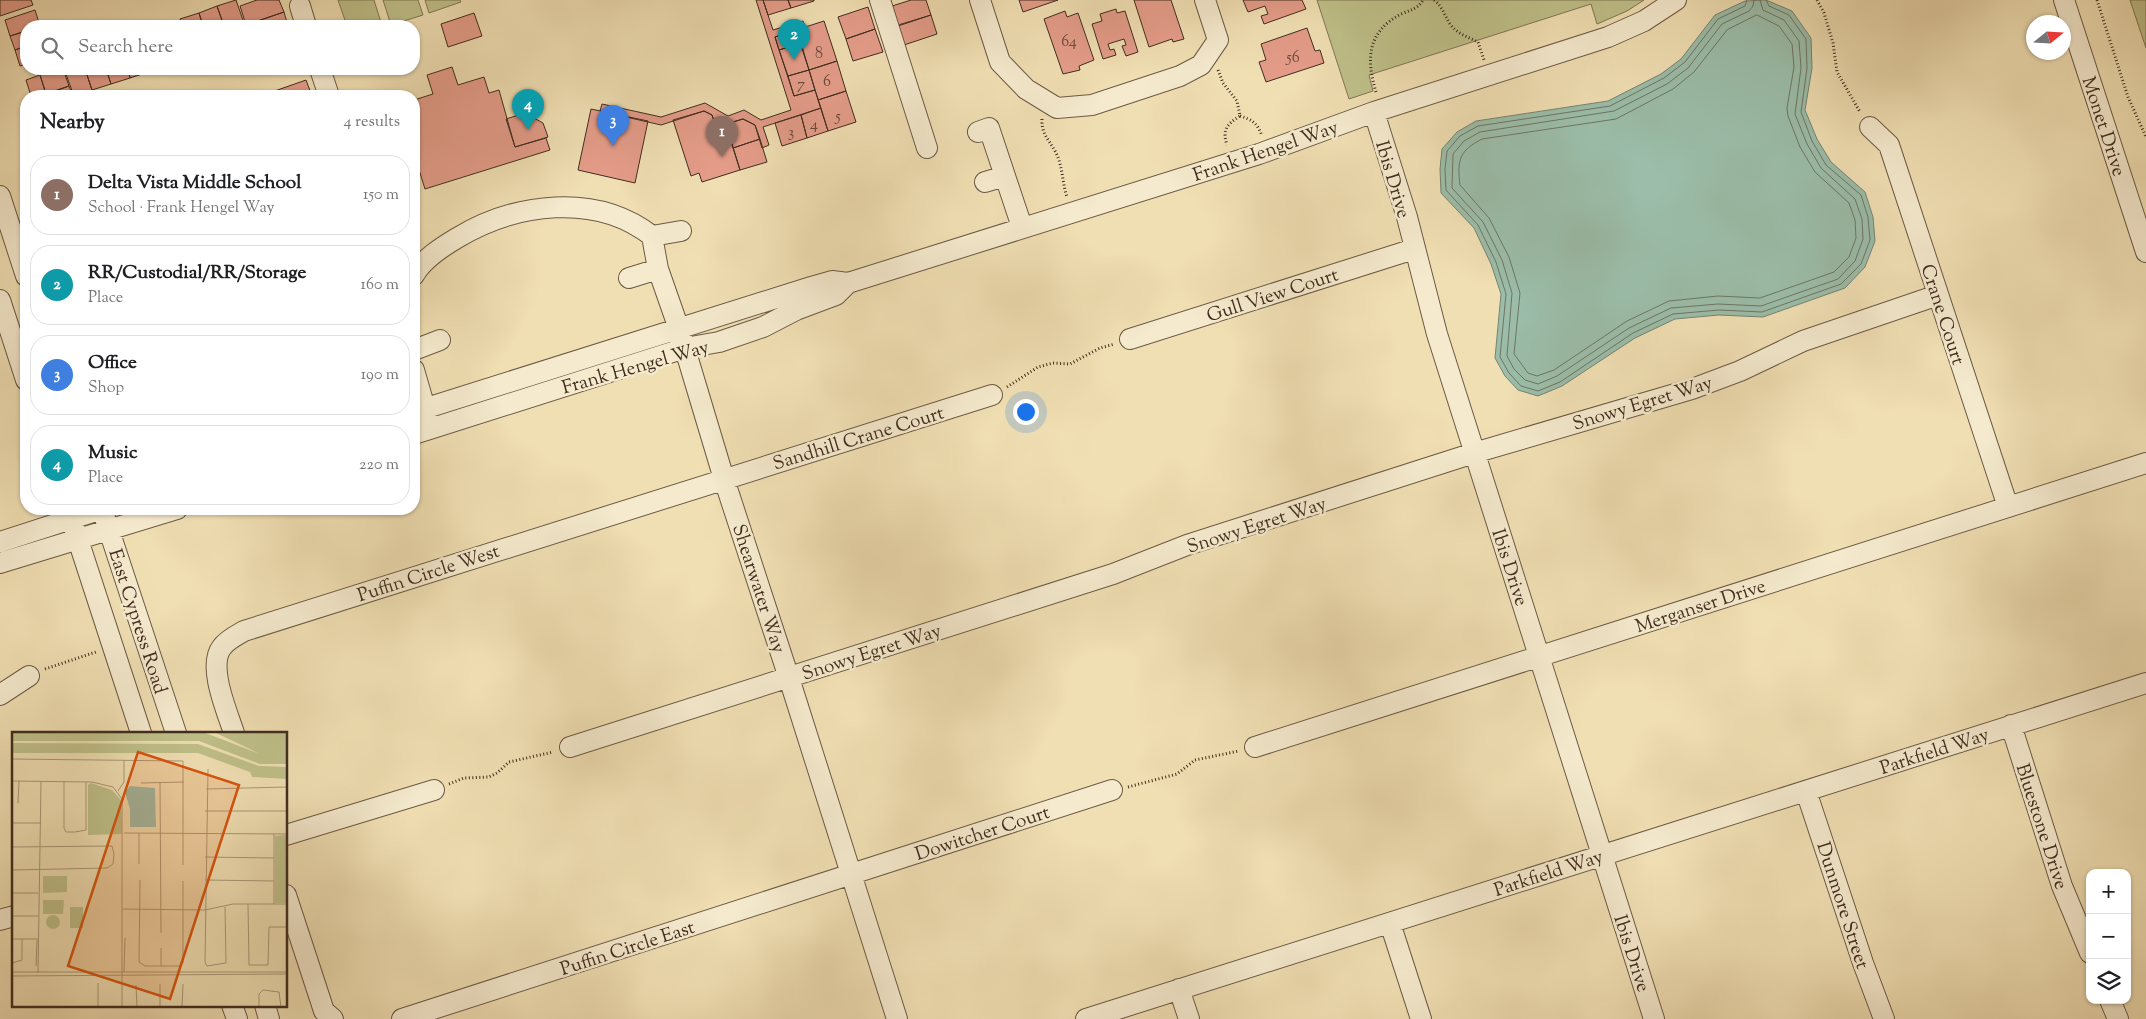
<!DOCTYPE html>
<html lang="en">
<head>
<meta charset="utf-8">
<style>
	:root { --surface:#fff; --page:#f2f2f2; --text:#202124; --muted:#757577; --line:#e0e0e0; --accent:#d93025 }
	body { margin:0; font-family:"Sorts Mill Goudy",serif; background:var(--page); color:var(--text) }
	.controls { position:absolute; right:15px; bottom:15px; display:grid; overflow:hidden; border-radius:10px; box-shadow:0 1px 4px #0004 }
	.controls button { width:45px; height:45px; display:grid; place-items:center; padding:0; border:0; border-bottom:1px solid var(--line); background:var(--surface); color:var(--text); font:25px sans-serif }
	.compass { position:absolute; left:2026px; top:15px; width:45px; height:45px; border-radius:50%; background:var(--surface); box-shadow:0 1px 4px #0004; rotate:72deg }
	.you { position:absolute; left:1025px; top:411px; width:18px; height:18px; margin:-12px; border:4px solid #fff; border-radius:50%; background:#1a73e8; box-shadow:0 0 0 8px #1a73e833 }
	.badge { display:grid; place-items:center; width:32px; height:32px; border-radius:50%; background:var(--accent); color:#fff; font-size:16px; font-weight:700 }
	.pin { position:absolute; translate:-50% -41px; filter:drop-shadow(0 1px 2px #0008) }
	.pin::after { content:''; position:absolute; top:26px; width:18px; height:15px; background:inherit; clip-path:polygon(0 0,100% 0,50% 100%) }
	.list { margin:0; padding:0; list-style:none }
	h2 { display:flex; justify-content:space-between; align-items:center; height:65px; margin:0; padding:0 20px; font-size:21px }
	h2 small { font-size:16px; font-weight:400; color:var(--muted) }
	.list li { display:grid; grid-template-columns:32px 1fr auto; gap:15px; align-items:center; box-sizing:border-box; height:80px; margin:0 10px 10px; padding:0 10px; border:1px solid var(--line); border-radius:20px }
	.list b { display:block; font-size:19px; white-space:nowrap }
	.list p { margin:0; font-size:16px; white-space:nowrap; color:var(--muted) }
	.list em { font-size:16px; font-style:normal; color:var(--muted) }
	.icon { flex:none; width:28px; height:28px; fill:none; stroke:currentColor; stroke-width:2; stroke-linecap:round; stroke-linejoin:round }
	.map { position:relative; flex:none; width:2146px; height:1019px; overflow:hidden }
	.search { position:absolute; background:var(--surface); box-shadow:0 1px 4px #0004; left:20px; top:20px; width:400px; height:55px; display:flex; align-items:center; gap:12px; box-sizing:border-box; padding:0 18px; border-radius:20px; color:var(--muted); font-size:19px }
	.panel { position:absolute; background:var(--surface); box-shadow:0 1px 4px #0004; left:20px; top:90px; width:400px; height:425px; border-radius:20px }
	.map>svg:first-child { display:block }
	.green { fill:#bfc089; stroke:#807654 }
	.water { fill:#9bbda9; stroke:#778372 }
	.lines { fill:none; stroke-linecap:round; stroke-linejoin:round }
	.shore { stroke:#6e7564; stroke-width:1 }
	.building { fill:#e49c89; stroke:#402d1f }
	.minor-casing { stroke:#6c5a44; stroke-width:22 }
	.path { stroke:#402d1f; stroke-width:3; stroke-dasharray:1 2.5; stroke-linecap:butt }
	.minor { stroke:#f5eace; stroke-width:20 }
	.labels { text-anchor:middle; stroke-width:5; stroke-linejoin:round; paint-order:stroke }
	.number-label { font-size:16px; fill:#69493a }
	.street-label { font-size:19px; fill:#402d1f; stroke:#f5eace }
	.inset-road { fill:none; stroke:#aa9878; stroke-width:1 }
	.view { fill:#d7550e; fill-opacity:0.15; stroke:#d7550e; stroke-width:2.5 }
	.inset-edge { fill:none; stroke:#402d1f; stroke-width:2.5 }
</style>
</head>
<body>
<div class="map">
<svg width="2146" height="1019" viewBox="0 0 2146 1019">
	<rect width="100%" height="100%" fill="#f0dfb3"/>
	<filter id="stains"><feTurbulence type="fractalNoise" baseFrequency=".004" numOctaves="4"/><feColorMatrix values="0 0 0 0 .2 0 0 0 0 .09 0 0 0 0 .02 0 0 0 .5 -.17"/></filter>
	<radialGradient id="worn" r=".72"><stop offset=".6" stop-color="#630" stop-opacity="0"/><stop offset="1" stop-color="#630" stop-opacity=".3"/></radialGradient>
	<path class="green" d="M338,0H374L382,26H347Z
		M383,0H418L423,15L391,25Z
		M425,0H460L461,2L429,13Z
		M1317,0H1644L1627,11L1597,24L1591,4L1369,75L1373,91L1349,99Z
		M2130,0H2146V48Z"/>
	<path class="water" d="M1766,0L1792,11L1811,38L1812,68L1805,110L1817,139L1831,162L1865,192L1873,217L1875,241L1865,267L1845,288L1763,317L1719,315L1675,319L1635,338L1562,386L1538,396L1518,390L1505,376L1495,358L1501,294L1491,264L1474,228L1441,193L1440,169L1442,149L1457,132L1476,121L1608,101L1661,74L1681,59L1715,15L1745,1Z"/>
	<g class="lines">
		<path class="shore" d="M1747,0L1745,6L1718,19L1685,62L1664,78L1610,106L1478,126L1460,136L1447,151L1445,169L1446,190L1478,225L1496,262L1506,294L1500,357L1509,373L1521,386L1538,391L1560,382L1633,333L1673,314L1719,310L1762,312L1841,284L1861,264L1870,240L1868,217L1861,195L1826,165L1812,141L1801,112L1807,68L1806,39L1789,15L1769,6L1766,0
			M1754,0L1753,6L1749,11L1722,24L1688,68L1667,84L1614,111L1480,132L1464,141L1453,154L1452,188L1483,222L1502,260L1512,293L1507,356L1514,369L1525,380L1538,384L1557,376L1629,328L1671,308L1718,304L1761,306L1838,279L1855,261L1863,239L1862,219L1855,199L1821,168L1807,144L1795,114L1801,68L1799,41L1784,20L1763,10L1760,0
			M1757,15L1779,26L1792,44L1794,67L1787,108L1788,116L1800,147L1815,172L1849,203L1855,220L1856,238L1849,257L1834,272L1760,298L1718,296L1669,301L1627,321L1554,370L1537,376L1528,373L1514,354L1520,293L1509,257L1489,218L1460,185C1457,160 1459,151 1482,139L1616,119L1673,89L1694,72L1727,30Z"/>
	</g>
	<path class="building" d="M0,0H31L33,5L0,16Z
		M236,0L245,26H224L217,6Z
		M257,0H279L284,12L246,25L240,6Z
		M756,0H763L773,30L803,21L805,27L775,37L794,96L815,90L821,108L763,127L769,145L762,148L755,125L743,119L716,127L712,115L704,111L661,125L600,111L602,104L661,117L705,103L728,116L744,110L761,120L791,110Z
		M763,0H788L791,8L768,15Z
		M788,0H814V1L791,8Z
		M911,0H926L931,15L895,26L889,7Z
		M1019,0H1058L1023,12Z
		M1134,0H1171L1184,39L1173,42L1172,39L1149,47Z
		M1243,0H1302L1306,9L1264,24L1261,16L1268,14L1265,6L1248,12Z
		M217,6L224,26H203L199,13Z
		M868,7L875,29L846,39L838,17Z
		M1116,9L1117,13L1125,11L1138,52L1126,56L1122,46L1126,45L1124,39L1108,44L1110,50L1114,49L1116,55L1103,59L1092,24L1102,21L1100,14Z
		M35,10L40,26H26V31L10,36L5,20Z
		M1065,11L1067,17L1078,13L1094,60L1079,66L1080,70L1063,74L1044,19Z
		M284,12L288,26H246V25Z
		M199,13L203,26H182L180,19Z
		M474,13L482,36L448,47L441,24Z
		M931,15L937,34L901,46L895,27Z
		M824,21L837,61L809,70L796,30Z
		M1307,28L1315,51L1320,50L1324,63L1266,82L1259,62L1266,60L1261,44Z
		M875,29L883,52L853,61L846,39Z
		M796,30L801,43L779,50L775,37Z
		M26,31V46L15,50L10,36Z
		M801,43L809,70L788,76L779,50Z
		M26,46V64L20,66L15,50Z
		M837,61L846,91L818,100L809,70Z
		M452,67L458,85L484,77L489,93L499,90L515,147L546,138L550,150L425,189L414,154V100L433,94L427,75Z
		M59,69H63L69,86L46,94L40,75Z
		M64,69H85L92,90L74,96Z
		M85,69H106L111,84L92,90Z
		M106,69H128L130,78L111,84Z
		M128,69H140L142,74L130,78Z
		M261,69H273L274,71L263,74Z
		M809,70L815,90L794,96L788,76Z
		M40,75L46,94L31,96L26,80Z
		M306,80L312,96H270L269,93Z
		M69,86L73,96H54L52,92Z
		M846,91L856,122L828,131L818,100Z
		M52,92L54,96H40Z
		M821,108L828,131L807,138L801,115Z
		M591,109L648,121L635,183L578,170Z
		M704,111L712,115L716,127L726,124L740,170L702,182L699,173L691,176L673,120Z
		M525,113L543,123L548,137L515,147L506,119Z
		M801,115L807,138L782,146L775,123Z
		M743,119L755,125L760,139L733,148L726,124Z
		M760,139L767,162L740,170L733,148Z"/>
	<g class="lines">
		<g class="minor-casing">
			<path id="minor" d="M880,0L927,148
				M980,0L1000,62L1026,89L1057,108L1092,105L1180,76L1201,65L1218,40L1205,0
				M2064,0L2146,252
				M300,6L306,26
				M320,69L329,96
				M1374,112L1407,217L1437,334L1654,1019
				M1870,127L1889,145L2008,507
				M978,132L989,128L1022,227
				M985,182L1005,176
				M0,196L26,276
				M652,236L681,231
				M414,275C423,259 442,247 457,238C515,203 596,192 652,236L658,269L679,329L724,479L789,678L897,1019
				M629,278L658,269
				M0,300L26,380
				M1130,339L1414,249
				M414,350L440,340
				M414,370L429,422
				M414,412L811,287L832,281L848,283L1259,154L1374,112L1608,37L1644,21L1676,0
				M414,434L685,348L719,342L763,327L796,310L836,295L848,283
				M68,509L141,733
				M102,509L176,733
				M0,542L102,509
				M0,563L177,509
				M0,695L29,676
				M2011,725L2062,886L2090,953
				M234,733C227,711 207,666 222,647C227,640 237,635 244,631L992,395
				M570,747L1113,574L1187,545L1474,453L1692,389L1740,371L1803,341L1938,295
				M1255,747L2146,463
				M1806,791L1863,963L1884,1019
				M286,835L434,790
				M286,895L324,1011L333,1019
				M0,920L14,916
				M1390,923L1421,1019
				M1179,989L1189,1019
				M2110,1000L2118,1019
				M232,1005L237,1019
				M265,1005L269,1019
				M402,1019L1112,790
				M1086,1019L2146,683"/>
		</g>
		<path class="path" d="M1434,0C1443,7 1444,15 1450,24C1457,34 1468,37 1478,42L1484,60
			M1817,0L1824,13L1833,43L1837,72L1860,112
			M2097,0L2128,97L2146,137
			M1218,70L1223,83L1237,101L1240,116C1227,124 1222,130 1227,145
			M1376,92C1366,59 1367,32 1401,14C1410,10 1418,9 1423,0
			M1240,116C1253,120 1257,123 1262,136
			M1042,119C1041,133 1049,140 1055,151C1063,165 1062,183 1067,197
			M1007,387L1038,367L1053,363L1070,364L1100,348L1115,344
			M45,669L96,652
			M449,784L464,778L489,777L497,773L509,762L553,752
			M1128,787L1177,774L1195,760L1239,751"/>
		<use href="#minor" class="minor"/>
	</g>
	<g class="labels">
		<g class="number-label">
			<text x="1069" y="46">64</text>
			<text x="819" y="58">8</text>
			<text x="1293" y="62">56</text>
			<text x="827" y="86">6</text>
			<text x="801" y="89">7</text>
			<text x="838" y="121">5</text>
			<text x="814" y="129">4</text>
			<text x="791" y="137">3</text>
		</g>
		<g class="street-label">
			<text transform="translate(2105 126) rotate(72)" y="7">Monet Drive</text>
			<text transform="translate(1265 150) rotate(-19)" y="7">Frank Hengel Way</text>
			<text transform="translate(1394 179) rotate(73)" y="7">Ibis Drive</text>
			<text transform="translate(1272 294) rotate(-18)" y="7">Gull View Court</text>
			<text transform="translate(1944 314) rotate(72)" y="7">Crane Court</text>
			<text transform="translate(635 366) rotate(-16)" y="7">Frank Hengel Way</text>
			<text transform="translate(1642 402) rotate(-17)" y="7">Snowy Egret Way</text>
			<text transform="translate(858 437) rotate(-17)" y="7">Sandhill Crane Court</text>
			<text transform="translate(1256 524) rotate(-18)" y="7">Snowy Egret Way</text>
			<text transform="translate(1511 567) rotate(72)" y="7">Ibis Drive</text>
			<text transform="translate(428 572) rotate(-18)" y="7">Puffin Circle West</text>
			<text transform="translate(760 588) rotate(72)" y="7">Shearwater Way</text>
			<text transform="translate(1700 605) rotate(-18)" y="7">Merganser Drive</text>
			<text transform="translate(139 621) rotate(72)" y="7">East Cypress Road</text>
			<text transform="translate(871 651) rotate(-18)" y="7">Snowy Egret Way</text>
			<text transform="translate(1934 750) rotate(-18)" y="7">Parkfield Way</text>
			<text transform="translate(2043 826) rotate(72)" y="7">Bluestone Drive</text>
			<text transform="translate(982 832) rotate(-18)" y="7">Dowitcher Court</text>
			<text transform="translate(1548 872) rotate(-18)" y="7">Parkfield Way</text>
			<text transform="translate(1844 905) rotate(72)" y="7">Dunmore Street</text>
			<text transform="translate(627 947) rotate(-18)" y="7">Puffin Circle East</text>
			<text transform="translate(1633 953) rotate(72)" y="7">Ibis Drive</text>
		</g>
	</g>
	<g transform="translate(12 732)">
		<rect width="275" height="275" fill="#f0dfb3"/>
		<path d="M0,0H191L248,22L202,0H275V32H248L187,9H0ZM0,11L186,12L247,34L275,35V47L240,45L238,40L186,21H0ZM79,51L100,58L109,68L110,102L76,103V53ZM275,103V171H263V104ZM31,144H55V160L31,161ZM31,168H52L51,182H31ZM58,175H71V196H58ZM34 190a7 7 0 1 1 14 0a7 7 0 1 1-14 0Z" fill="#bfc089"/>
		<path d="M118,54L143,56L144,95H118V77L113,60Z" fill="#9bbda9"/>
		<path class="inset-road" d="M0,27L171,29V133M196,37L193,230L195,234L214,231L213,175M0,49L80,50L101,55L110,67V275M52,49V96L54,100H63L74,98V50M148,50L149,201M129,51L172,50M194,57L275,55M106,59L112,50V28M6,71L7,49M193,79H275M0,91H29M112,101L275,102M0,115L100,114L102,122L101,132L95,136L0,138M193,125L262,126M127,132V101M128,148L127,230L133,234H167L171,231V149M193,148L262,149M0,161H26M236,172L237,233H256L257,195H275M262,172V102M111,177L193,178L221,172H275M0,184H26M0,207H26M0,231L10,228V207M24,234L25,208M149,234V216M0,240H275M112,240L113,206M26,241L29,49M0,244L275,242M124,253L125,275M86,275V251M148,275V252M170,275L171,252M247,275V262L251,258L267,260L269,275"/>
		<path class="view" d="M126,20L227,53L158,267L56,234Z"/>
		<rect width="275" height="275" class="inset-edge"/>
	</g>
	<rect width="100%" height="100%" filter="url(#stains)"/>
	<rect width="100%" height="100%" fill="url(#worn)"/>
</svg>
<div class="controls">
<button>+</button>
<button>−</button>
<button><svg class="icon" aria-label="layers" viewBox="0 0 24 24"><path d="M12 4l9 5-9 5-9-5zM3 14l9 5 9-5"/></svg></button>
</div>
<svg class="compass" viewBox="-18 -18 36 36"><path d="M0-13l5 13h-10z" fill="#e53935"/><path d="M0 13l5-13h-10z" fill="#757577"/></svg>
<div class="you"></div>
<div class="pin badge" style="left:722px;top:157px;background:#8d6e63">1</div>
<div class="pin badge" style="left:794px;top:60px;background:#0f9aa8">2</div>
<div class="pin badge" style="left:613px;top:146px;background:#3f7fe0">3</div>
<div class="pin badge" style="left:528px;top:130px;background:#0f9aa8">4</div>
<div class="search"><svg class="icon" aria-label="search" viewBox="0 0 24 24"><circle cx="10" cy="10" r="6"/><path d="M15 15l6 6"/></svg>Search here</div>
<section class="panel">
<h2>Nearby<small>4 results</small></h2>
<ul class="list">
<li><span class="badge" style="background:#8d6e63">1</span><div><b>Delta Vista Middle School</b><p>School · Frank Hengel Way</p></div><em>150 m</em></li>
<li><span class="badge" style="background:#0f9aa8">2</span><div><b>RR/Custodial/RR/Storage</b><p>Place</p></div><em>160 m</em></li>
<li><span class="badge" style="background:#3f7fe0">3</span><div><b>Office</b><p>Shop</p></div><em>190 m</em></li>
<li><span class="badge" style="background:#0f9aa8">4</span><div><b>Music</b><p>Place</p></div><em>220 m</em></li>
</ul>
</section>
</div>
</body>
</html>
